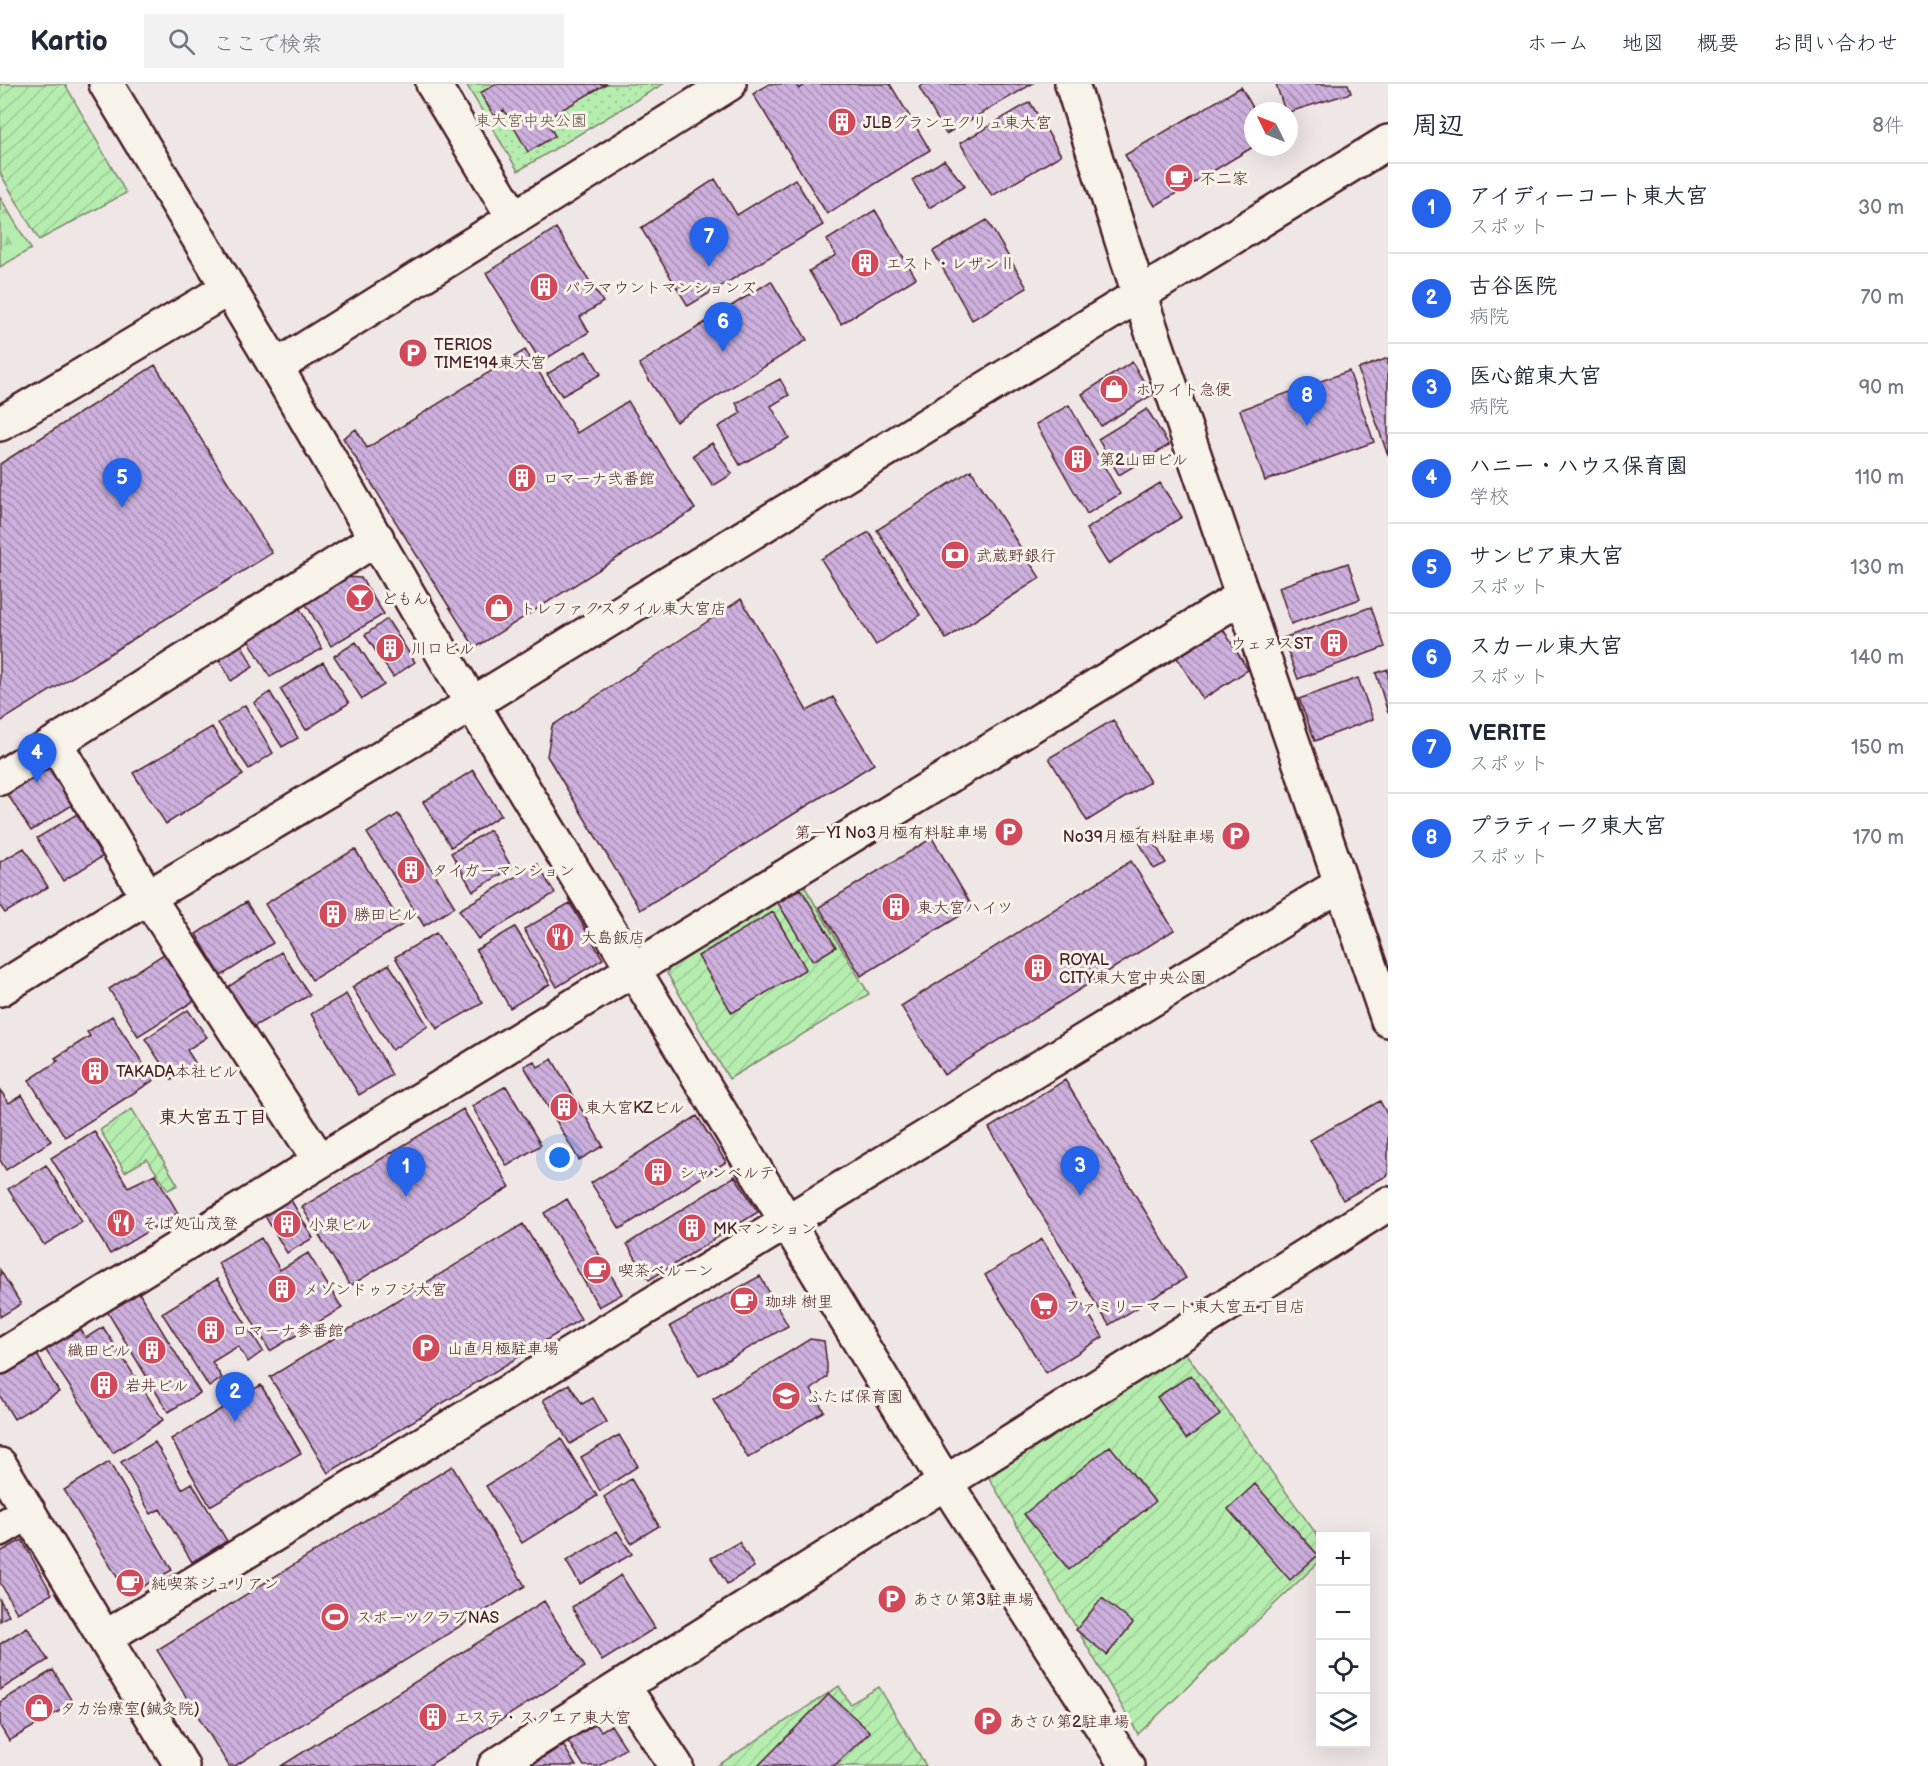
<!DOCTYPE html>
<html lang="ja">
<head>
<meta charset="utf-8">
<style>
	:root { --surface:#fff; --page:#f2f2f3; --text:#1f2937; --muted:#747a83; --line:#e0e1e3; --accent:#2563eb }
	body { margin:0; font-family:"Balsamiq Sans","Klee One",sans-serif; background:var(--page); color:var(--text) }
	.controls { position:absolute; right:18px; bottom:18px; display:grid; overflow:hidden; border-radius:0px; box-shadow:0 6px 24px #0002 }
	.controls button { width:54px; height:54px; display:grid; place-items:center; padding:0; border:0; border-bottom:2px solid var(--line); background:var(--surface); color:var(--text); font:30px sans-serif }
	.compass { position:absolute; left:1244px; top:18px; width:54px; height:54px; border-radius:50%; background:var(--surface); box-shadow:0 6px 24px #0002; rotate:313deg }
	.you { position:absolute; left:560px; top:1074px; width:21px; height:21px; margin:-15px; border:4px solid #fff; border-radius:50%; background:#1a73e8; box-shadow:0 0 0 9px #1a73e833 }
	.badge { display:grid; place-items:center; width:39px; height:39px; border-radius:50%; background:var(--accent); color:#fff; font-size:20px; font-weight:700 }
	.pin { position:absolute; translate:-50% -50px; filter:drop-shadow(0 2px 3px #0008) }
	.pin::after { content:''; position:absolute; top:32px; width:21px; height:18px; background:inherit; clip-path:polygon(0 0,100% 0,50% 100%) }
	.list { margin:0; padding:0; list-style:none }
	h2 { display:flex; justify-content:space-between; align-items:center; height:78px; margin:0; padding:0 24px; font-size:26px }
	h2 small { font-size:20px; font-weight:400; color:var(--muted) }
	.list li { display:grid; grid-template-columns:39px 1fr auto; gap:18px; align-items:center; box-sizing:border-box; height:90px; padding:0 24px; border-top:2px solid var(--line) }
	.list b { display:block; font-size:22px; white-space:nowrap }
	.list p { margin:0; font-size:20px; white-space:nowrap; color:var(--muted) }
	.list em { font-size:20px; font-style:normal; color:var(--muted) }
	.icon { flex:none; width:33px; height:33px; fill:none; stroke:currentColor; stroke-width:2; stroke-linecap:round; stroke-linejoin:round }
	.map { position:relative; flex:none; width:1388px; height:1682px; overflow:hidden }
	header { display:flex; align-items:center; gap:36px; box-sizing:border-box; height:84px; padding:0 30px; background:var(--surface); border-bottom:2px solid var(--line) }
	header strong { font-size:28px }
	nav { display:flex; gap:33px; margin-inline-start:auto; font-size:21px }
	.search { width:420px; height:54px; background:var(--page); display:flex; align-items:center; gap:15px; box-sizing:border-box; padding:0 21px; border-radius:0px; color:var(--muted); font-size:22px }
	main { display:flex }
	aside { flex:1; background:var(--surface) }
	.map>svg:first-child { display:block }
	.grass { fill:url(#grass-dots); stroke:#80866d; stroke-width:1.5 }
	.forest { fill:url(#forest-firs); stroke:#80866d; stroke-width:1.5 }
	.garden { fill:url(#garden-furrows); stroke:#80866d; stroke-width:1.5 }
	.building { fill:url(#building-back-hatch); stroke:#4a1f2b; stroke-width:1.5 }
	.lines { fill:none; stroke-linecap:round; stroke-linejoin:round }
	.street-casing { stroke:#4a1f2b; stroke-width:38 }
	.secondary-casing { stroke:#4a1f2b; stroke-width:38 }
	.street { stroke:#f7f3e8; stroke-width:33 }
	.secondary { stroke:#f7f3e8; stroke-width:33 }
	.labels { text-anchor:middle; stroke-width:6; stroke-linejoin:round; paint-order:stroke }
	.park-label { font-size:16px; fill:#65524c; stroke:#f7f3e8 }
	.poi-label { font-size:16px; fill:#4a1f2b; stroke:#f7f3e8; text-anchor:start }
	.neighbourhood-label { font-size:18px; font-weight:bold; fill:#4a1f2b; stroke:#f7f3e8 }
</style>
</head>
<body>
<header>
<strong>Kartio</strong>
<div class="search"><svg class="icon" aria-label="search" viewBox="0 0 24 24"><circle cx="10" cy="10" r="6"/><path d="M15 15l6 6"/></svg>ここで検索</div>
<nav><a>ホーム</a><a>地図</a><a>概要</a><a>お問い合わせ</a></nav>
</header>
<main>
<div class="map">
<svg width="1388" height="1682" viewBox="0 0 1388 1682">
	<defs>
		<pattern id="grass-dots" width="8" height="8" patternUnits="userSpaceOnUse" patternTransform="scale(1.5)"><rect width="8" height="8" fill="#b5edaf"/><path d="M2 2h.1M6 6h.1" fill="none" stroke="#9dcb97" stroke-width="1.8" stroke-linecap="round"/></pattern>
		<pattern id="forest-firs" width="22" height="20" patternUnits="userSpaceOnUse" patternTransform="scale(1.5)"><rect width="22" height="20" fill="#b5edaf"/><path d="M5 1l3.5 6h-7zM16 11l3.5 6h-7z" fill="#9dcb97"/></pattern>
		<pattern id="garden-furrows" width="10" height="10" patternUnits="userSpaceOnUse" patternTransform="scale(1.5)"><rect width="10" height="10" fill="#b5edaf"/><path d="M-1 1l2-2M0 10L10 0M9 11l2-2" fill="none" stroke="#9dcb97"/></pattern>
		<pattern id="building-back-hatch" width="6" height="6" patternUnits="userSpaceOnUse" patternTransform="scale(1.5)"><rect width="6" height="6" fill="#cdb0dd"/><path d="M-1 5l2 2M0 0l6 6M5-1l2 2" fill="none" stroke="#a88fb3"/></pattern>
	</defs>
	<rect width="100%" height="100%" fill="#efe6e6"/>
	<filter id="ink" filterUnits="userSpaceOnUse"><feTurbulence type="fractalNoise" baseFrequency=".0167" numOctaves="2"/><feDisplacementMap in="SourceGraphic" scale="12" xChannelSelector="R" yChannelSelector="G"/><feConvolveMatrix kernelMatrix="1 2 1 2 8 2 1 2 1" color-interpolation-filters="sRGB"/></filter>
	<g filter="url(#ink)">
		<path class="grass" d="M466,0H663L518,87Z"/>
		<path class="forest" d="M0,113L31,165L0,183Z"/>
		<path class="garden" d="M0,0H65L126,109L39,156L0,89Z
			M800,795L869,910L729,995L667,889L674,878Z
			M132,1025L178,1101L168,1106L147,1075L125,1088L100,1046Z
			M1184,1267L1320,1455V1477L1138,1650L988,1392Z
			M839,1602L850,1620L879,1603L926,1682H717Z"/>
		<path class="building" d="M496,0H606L546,35L555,52L528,68L504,26L494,32L480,9Z
			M769,0H796L799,5L806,0H890L930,66L827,130L753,10Z
			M924,0H1032L946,50L919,3Z
			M1276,0H1348L1351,9L1289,28L1285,27Z
			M1241,3L1255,27H1253V63L1155,122L1125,71Z
			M1030,18L1061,71L992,112L960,59Z
			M944,76L965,102L929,124L912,96Z
			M715,95L737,131L795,95L823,141L688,222L641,144Z
			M875,126L916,194L841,240L809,187L836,171L827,156Z
			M987,136L1027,204L972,236L933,167Z
			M556,144L603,218L580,233L589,248L541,278L486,189Z
			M771,197L807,256L676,338L639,280Z
			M525,266L577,349L628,317L695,425L475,564L343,354L356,345L367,364Z
			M586,267L601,290L562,312L547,290Z
			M1388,274V372L1358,285Z
			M1132,278L1152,311L1101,342L1082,310Z
			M155,281L272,469L0,638V380Z
			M1349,287L1374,358L1265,397L1240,326Z
			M780,295L789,311L771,322L789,354L740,381L718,343L741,329L736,319Z
			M1069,321L1120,410L1087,430L1036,340Z
			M1147,325L1169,361L1119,391L1098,355Z
			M712,359L732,390L713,402L693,371Z
			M971,386L1040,494L946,555L877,446Z
			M1160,399L1182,433L1108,480L1086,445Z
			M869,448L920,531L876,561L821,475Z
			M1348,479L1360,515L1291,540L1279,503Z
			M343,493L361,494L384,530L331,562L304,517Z
			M741,515L807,627L833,613L874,680L640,826L547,672L552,642Z
			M299,523L322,565L270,593L247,553Z
			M1371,523L1385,563L1298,595L1283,554Z
			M387,535L415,578L393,593L365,551Z
			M1218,537L1248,586L1203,615L1172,566Z
			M240,557L253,583L231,597L217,570Z
			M356,558L384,601L362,615L334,572Z
			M323,578L349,619L306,646L280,605Z
			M1388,585V629L1376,589Z
			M1358,594L1373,635L1315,657L1299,615Z
			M270,608L298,654L282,663L254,619Z
			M245,621L273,669L249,685L218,639Z
			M1113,636L1150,698L1087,737L1049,674Z
			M212,643L243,691L166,740L133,689Z
			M49,671L77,718L31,747L1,700Z
			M473,686L501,731L451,763L423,718Z
			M82,727L108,769L63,797L37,754Z
			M398,730L455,823L424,842L367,749Z
			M1144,741L1166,779L1154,785L1133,747Z
			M490,746L512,784L473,807L451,769Z
			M932,754L973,824L861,892L819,823Z
			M24,764L48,803L5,829L0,822V778Z
			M355,765L402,841L312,896L265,820Z
			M1131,777L1174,846L944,991L901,922Z
			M537,780L555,809L478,855L459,826Z
			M801,805L836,863L813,877L778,819Z
			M246,818L273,859L221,892L196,850Z
			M570,819L603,875L557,903L524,845Z
			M773,828L806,885L732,929L698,872Z
			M515,843L550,900L510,924L476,866Z
			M436,849L483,919L437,945L395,873Z
			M167,868L197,915L138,952L109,905Z
			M281,868L310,911L251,944L228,903Z
			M389,880L428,942L392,966L352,903Z
			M346,910L392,991L359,1011L311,930Z
			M188,926L207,953L187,966L196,980L172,996L145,955Z
			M112,932L154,996L65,1053L29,996L58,977L55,974L90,952L87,948Z
			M552,975L603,1062L579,1076L524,982L534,977L538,983Z
			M1065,996L1186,1194L1109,1241L989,1044Z
			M506,1002L541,1061L507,1082L472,1022Z
			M0,1006L9,1019L22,1011L51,1057L6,1086L0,1076Z
			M1380,1017L1388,1032V1091L1343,1116L1310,1056Z
			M463,1025L510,1103L350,1202L302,1123Z
			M697,1032L726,1078L620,1145L591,1099Z
			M94,1047L128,1103L155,1090L178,1129L110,1170L51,1074Z
			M46,1081L82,1138L44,1161L8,1105Z
			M735,1092L758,1128L649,1196L627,1160Z
			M288,1111L313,1154L287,1169L262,1127Z
			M567,1115L622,1210L599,1223L544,1129Z
			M523,1140L581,1235L328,1389L270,1293Z
			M261,1154L280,1186L308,1169L342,1224L270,1267L218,1179Z
			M1042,1155L1103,1253L1046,1289L985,1191Z
			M0,1186L21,1220L0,1233Z
			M760,1192L788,1242L699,1292L670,1242Z
			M217,1195L263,1267L248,1278L238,1262L212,1278L222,1294L209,1303L162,1229Z
			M136,1204L200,1309L168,1328L105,1224Z
			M79,1243L86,1254L103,1243L163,1336L113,1369L45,1265Z
			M810,1255L824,1257L827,1281V1293L811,1306L824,1327L748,1374L713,1315Z
			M36,1269L59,1308L14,1335L0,1312V1290Z
			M1191,1291L1220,1331L1186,1355L1157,1313Z
			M569,1300L582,1320L593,1314L607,1338L570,1360L543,1316Z
			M261,1301L301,1369L210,1422L171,1355Z
			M619,1351L638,1382L600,1407L581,1373Z
			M561,1355L597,1412L522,1459L486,1402Z
			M155,1358L182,1405L192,1399L227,1457L192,1478L160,1425L151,1430L121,1378Z
			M1110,1362L1155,1418L1069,1486L1024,1430Z
			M109,1378L172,1486L128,1511L64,1406Z
			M452,1382L525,1502L235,1682H229L157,1566Z
			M631,1395L659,1442L631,1459L604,1413Z
			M1255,1400L1318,1471L1290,1496L1228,1425Z
			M617,1447L632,1470L580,1500L566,1477Z
			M22,1456L52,1510L17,1529L0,1498V1468Z
			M739,1458L754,1483L727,1500L711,1474Z
			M621,1491L655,1544L602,1577L572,1523Z
			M1102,1514L1133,1539L1107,1571L1076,1546Z
			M0,1516L9,1531L0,1537Z
			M544,1517L585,1583L428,1682H281Z
			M27,1543L48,1576L0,1606V1560Z
			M53,1586L73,1619L9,1657L0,1642V1618Z
			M829,1610L870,1648L834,1682H758Z
			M592,1635L601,1647L611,1641L626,1664L599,1682H584L565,1653Z
			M563,1661L576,1682H530Z"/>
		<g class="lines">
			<g class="street-casing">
				<path id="street" d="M106,0L276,283L472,620L945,1398L1127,1682
					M433,0L514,134
					M1072,0L1139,210L1388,936
					M276,283L729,0
					M0,340L229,204
					M55,659L148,813L320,1077
					M0,694L377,454
					M0,1273L1243,512
					M0,1445L29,1428
					M106,1553L1341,800
					M623,1602L676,1682
					M495,1682L1388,1120"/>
			</g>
			<g class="secondary-casing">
				<path id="secondary" d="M0,905L148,813L472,620L1388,58
					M0,1381L182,1682"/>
			</g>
			<use href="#street" class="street"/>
			<use href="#secondary" class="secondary"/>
		</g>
	</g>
	<defs>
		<g id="building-disc" transform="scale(1.5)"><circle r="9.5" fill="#d1495b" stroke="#f7f3e8"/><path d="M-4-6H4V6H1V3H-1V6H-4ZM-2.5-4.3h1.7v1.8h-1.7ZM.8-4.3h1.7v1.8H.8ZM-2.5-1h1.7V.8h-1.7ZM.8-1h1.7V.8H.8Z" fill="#fff"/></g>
		<g id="cafe-disc" transform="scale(1.5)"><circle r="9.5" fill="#d1495b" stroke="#f7f3e8"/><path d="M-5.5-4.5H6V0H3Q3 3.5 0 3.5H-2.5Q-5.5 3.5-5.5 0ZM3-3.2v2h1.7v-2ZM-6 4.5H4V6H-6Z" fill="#fff"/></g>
		<g id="parking-disc" transform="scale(1.5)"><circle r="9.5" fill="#d1495b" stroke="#f7f3e8"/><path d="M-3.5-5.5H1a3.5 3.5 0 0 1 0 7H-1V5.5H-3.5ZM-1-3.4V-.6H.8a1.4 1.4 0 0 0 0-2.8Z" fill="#fff"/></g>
		<g id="shop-disc" transform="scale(1.5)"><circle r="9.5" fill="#d1495b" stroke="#f7f3e8"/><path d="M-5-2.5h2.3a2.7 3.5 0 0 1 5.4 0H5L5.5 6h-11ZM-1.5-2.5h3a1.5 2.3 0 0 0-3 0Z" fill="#fff"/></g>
		<g id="bank-disc" transform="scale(1.5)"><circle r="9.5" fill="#d1495b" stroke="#f7f3e8"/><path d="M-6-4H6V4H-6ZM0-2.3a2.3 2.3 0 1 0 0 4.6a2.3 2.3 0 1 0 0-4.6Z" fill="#fff"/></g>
		<g id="bar-disc" transform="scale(1.5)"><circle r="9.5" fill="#d1495b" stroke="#f7f3e8"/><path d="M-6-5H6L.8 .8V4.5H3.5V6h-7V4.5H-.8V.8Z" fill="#fff"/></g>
		<g id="restaurant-disc" transform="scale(1.5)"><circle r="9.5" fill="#d1495b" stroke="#f7f3e8"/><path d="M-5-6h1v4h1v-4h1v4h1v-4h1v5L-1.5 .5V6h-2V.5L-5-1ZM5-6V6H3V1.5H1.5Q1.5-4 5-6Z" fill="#fff"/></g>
		<g id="supermarket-disc" transform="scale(1.5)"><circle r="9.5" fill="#d1495b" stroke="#f7f3e8"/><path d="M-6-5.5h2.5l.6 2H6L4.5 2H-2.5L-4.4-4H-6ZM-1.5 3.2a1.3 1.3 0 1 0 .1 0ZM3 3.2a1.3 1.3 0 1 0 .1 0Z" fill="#fff"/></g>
		<g id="school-disc" transform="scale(1.5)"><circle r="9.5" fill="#d1495b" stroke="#f7f3e8"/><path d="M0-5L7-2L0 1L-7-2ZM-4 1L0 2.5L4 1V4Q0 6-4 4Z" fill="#fff"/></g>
		<g id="stadium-disc" transform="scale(1.5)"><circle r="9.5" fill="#d1495b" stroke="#f7f3e8"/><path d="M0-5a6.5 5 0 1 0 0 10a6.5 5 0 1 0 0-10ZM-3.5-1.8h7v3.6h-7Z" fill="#fff"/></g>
	</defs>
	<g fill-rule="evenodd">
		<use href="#building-disc" x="842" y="38"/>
		<use href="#cafe-disc" x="1179" y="94"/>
		<use href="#building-disc" x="865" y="179"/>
		<use href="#building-disc" x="544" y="203"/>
		<use href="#parking-disc" x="413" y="269"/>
		<use href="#shop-disc" x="1114" y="305"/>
		<use href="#building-disc" x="1078" y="375"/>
		<use href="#building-disc" x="522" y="394"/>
		<use href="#bank-disc" x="955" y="471"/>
		<use href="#bar-disc" x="360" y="514"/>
		<use href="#shop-disc" x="499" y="524"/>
		<use href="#building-disc" x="1334" y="559"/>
		<use href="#building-disc" x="390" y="564"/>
		<use href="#parking-disc" x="1009" y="748"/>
		<use href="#parking-disc" x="1236" y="752"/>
		<use href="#building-disc" x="411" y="786"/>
		<use href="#building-disc" x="896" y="823"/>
		<use href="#building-disc" x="333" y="830"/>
		<use href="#restaurant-disc" x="560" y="853"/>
		<use href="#building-disc" x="1038" y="884"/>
		<use href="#building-disc" x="95" y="987"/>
		<use href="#building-disc" x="564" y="1023"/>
		<use href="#building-disc" x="658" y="1088"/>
		<use href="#restaurant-disc" x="121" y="1139"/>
		<use href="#building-disc" x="287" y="1140"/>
		<use href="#building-disc" x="692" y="1144"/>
		<use href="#cafe-disc" x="597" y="1186"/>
		<use href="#building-disc" x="282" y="1205"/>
		<use href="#cafe-disc" x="744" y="1217"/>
		<use href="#supermarket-disc" x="1044" y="1222"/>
		<use href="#building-disc" x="211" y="1246"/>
		<use href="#parking-disc" x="426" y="1264"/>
		<use href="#building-disc" x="152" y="1266"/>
		<use href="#building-disc" x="104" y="1301"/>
		<use href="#school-disc" x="786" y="1312"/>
		<use href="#cafe-disc" x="130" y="1499"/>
		<use href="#parking-disc" x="892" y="1515"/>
		<use href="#stadium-disc" x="335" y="1533"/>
		<use href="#shop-disc" x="39" y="1624"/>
		<use href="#building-disc" x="433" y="1633"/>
		<use href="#parking-disc" x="988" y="1637"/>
	</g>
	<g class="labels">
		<g class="park-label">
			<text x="531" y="42">東大宮中央公園</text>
		</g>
		<g class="poi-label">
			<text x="863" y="44">JLBグランエクリュ東大宮</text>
			<text x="1200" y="100">不二家</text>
			<text x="886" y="185">エスト・レザンⅡ</text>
			<text x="565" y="209">パラマウントマンションズ</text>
			<text x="434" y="266">TERIOS<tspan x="434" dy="18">TIME194東大宮</tspan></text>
			<text x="1135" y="311">ホワイト急便</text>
			<text x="1099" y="381">第2山田ビル</text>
			<text x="543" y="400">ロマーナ弐番館</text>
			<text x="976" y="477">武蔵野銀行</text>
			<text x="381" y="520">どもん</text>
			<text x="520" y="530">トレファクスタイル東大宮店</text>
			<text x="1313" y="565" text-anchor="end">ウェヌスST</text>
			<text x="411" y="570">川口ビル</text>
			<text x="988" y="754" text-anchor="end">第一YI No3月極有料駐車場</text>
			<text x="1215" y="758" text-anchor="end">No39月極有料駐車場</text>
			<text x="432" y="792">タイガーマンション</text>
			<text x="917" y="829">東大宮ハイツ</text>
			<text x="354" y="836">勝田ビル</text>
			<text x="581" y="859">大島飯店</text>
			<text x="1059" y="881">ROYAL<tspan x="1059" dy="18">CITY東大宮中央公園</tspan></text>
			<text x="116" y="993">TAKADA本社ビル</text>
			<text x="585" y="1029">東大宮KZビル</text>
			<text x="679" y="1094">シャンベルテ</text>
			<text x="142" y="1145">そば処山茂登</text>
			<text x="308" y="1146">小泉ビル</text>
			<text x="713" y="1150">MKマンション</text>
			<text x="618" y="1192">喫茶ベルーン</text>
			<text x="303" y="1211">メゾンドゥフジ大宮</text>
			<text x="765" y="1223">珈琲 樹里</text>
			<text x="1065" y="1228">ファミリーマート東大宮五丁目店</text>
			<text x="232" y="1252">ロマーナ参番館</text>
			<text x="447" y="1270">山直月極駐車場</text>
			<text x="131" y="1272" text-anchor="end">織田ビル</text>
			<text x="125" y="1307">岩井ビル</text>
			<text x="807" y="1318">ふたば保育園</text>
			<text x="151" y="1505">純喫茶ジュリアン</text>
			<text x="913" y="1521">あさひ第3駐車場</text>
			<text x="356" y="1539">スポーツクラブNAS</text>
			<text x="60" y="1630">タカ治療室(鍼灸院)</text>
			<text x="454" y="1639">エステ・スクエア東大宮</text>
			<text x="1009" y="1643">あさひ第2駐車場</text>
		</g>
		<g class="neighbourhood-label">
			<text x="213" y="1039">東大宮五丁目</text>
		</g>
	</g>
</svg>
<div class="controls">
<button>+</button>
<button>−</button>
<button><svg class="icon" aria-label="locate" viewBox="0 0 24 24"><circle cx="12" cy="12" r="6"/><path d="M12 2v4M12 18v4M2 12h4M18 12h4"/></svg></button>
<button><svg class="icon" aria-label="layers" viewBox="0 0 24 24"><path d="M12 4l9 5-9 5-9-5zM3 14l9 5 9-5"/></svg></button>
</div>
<svg class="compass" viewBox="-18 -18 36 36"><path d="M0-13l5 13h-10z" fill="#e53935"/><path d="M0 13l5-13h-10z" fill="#747a83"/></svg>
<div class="you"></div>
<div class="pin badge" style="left:406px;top:1113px">1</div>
<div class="pin badge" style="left:235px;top:1338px">2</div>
<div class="pin badge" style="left:1080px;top:1112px">3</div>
<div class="pin badge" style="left:37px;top:699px">4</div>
<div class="pin badge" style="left:122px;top:424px">5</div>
<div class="pin badge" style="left:723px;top:268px">6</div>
<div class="pin badge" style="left:709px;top:183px">7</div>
<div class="pin badge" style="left:1307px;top:342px">8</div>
</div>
<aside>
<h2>周辺<small>8件</small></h2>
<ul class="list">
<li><span class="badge">1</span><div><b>アイディーコート東大宮</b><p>スポット</p></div><em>30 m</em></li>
<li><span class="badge">2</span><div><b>古谷医院</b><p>病院</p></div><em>70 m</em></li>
<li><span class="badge">3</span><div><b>医心館東大宮</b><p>病院</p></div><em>90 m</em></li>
<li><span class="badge">4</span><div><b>ハニー・ハウス保育園</b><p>学校</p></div><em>110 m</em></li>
<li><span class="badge">5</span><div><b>サンピア東大宮</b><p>スポット</p></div><em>130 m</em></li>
<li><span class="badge">6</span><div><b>スカール東大宮</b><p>スポット</p></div><em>140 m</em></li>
<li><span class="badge">7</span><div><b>VERITE</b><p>スポット</p></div><em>150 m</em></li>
<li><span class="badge">8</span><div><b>プラティーク東大宮</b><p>スポット</p></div><em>170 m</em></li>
</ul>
</aside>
</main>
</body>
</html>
